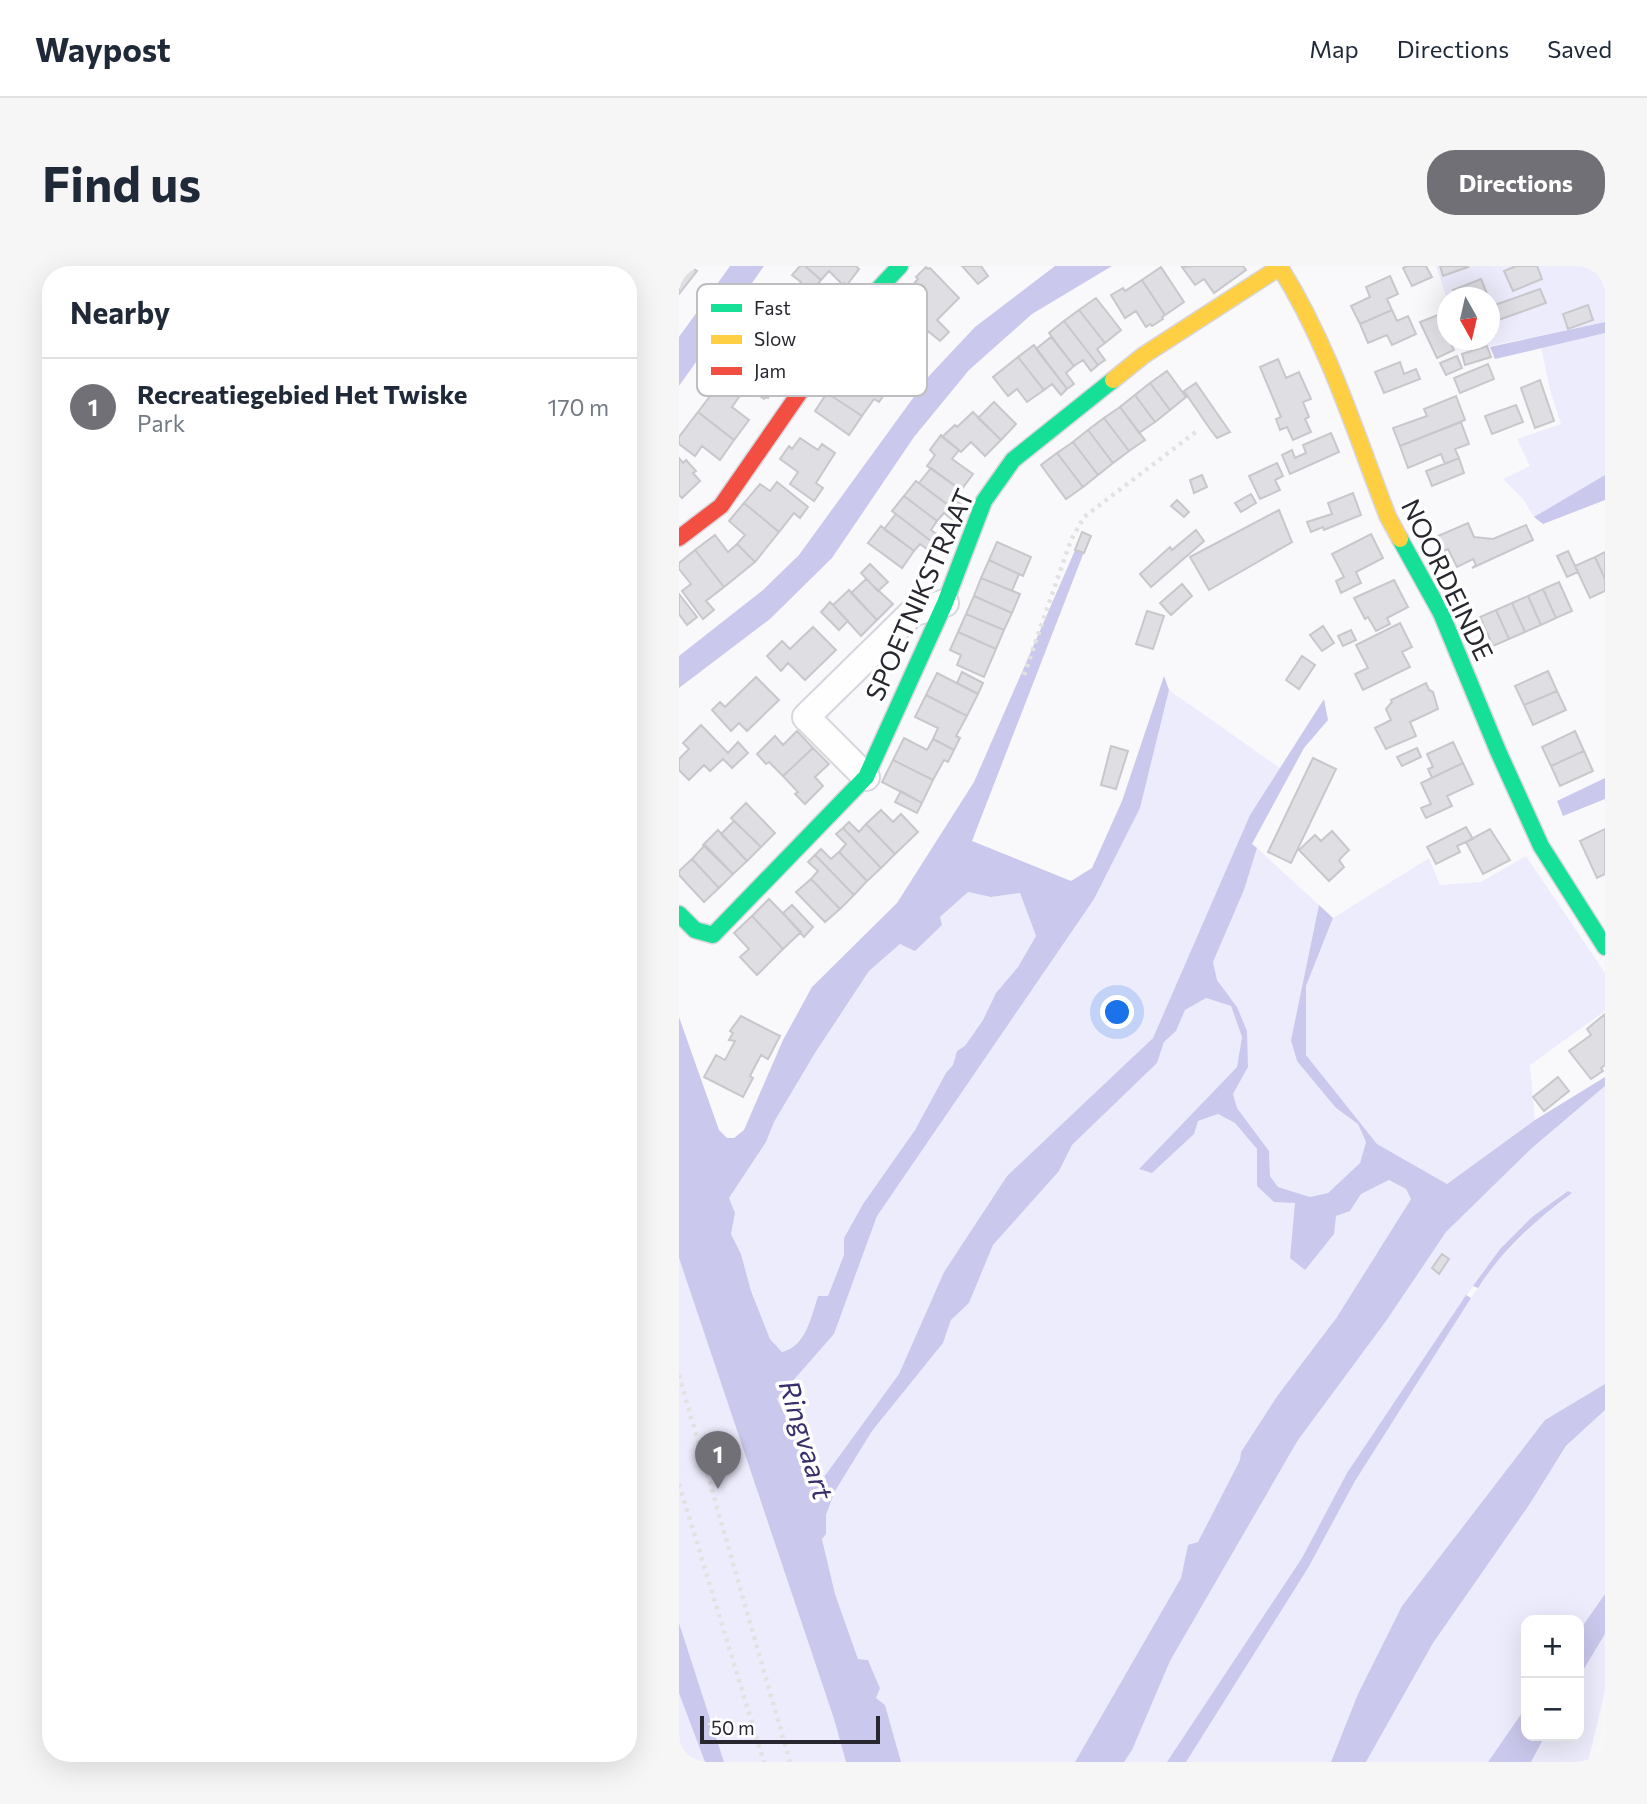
<!DOCTYPE html>
<html lang="en">
<head>
<meta charset="utf-8">
<style>
	:root { --surface:#fff; --page:#f6f6f7; --text:#1f2937; --muted:#747a83; --line:#e0e1e3; --accent:#717077 }
	body { margin:0; font-family:Commissioner,sans-serif; background:var(--page); color:var(--text) }
	.controls { position:absolute; right:21px; bottom:21px; display:grid; overflow:hidden; border-radius:14px; box-shadow:0 7px 28px #0002 }
	.controls button { width:63px; height:63px; display:grid; place-items:center; padding:0; border:0; border-bottom:2px solid var(--line); background:var(--surface); color:var(--text); font:35px sans-serif }
	.compass { position:absolute; left:758px; top:21px; width:63px; height:63px; border-radius:50%; background:var(--surface); box-shadow:0 7px 28px #0002; rotate:172deg }
	.scale { position:absolute; left:21px; bottom:18px; width:180px; box-sizing:border-box; padding-left:7px; border:4px solid #282730; border-top:0; font-size:19px; line-height:24px; white-space:nowrap; color:#282730; -webkit-text-stroke:5px #fff; paint-order:stroke }
	.you { position:absolute; left:439px; top:747px; width:24px; height:24px; margin:-18px; border:5px solid #fff; border-radius:50%; background:#1a73e8; box-shadow:0 0 0 10px #1a73e833 }
	.badge { display:grid; place-items:center; width:46px; height:46px; border-radius:50%; background:var(--accent); color:#fff; font-size:23px; font-weight:700 }
	.pin { position:absolute; translate:-50% -58px; filter:drop-shadow(0 2px 4px #0008) }
	.pin::after { content:''; position:absolute; top:37px; width:24px; height:21px; background:inherit; clip-path:polygon(0 0,100% 0,50% 100%) }
	.list { margin:0; padding:0; list-style:none }
	h2 { display:flex; justify-content:space-between; align-items:center; height:91px; margin:0; padding:0 28px; font-size:30px }
	h2 small { font-size:23px; font-weight:400; color:var(--muted) }
	.list li { display:grid; grid-template-columns:46px 1fr auto; gap:21px; align-items:center; box-sizing:border-box; height:98px; padding:0 28px; border-top:2px solid var(--line) }
	.list b { display:block; font-size:26px; white-space:nowrap }
	.list p { margin:0; font-size:23px; white-space:nowrap; color:var(--muted) }
	.list em { font-size:23px; font-style:normal; color:var(--muted) }
	.map { position:relative; flex:none; width:926px; height:1496px; overflow:hidden; border-radius:28px }
	header { display:flex; align-items:center; gap:42px; box-sizing:border-box; height:98px; padding:0 35px; background:var(--surface); border-bottom:2px solid var(--line) }
	header strong { font-size:33px }
	nav { display:flex; gap:38px; margin-inline-start:auto; font-size:24px }
	.intro { display:flex; align-items:center; justify-content:space-between; box-sizing:border-box; height:168px; padding:0 42px }
	h1 { margin:0; font-size:49px }
	.button { padding:18px 32px; border-radius:28px; background:var(--accent); color:#fff; font-size:24px; font-weight:700 }
	main { display:flex; gap:42px; padding:0 42px }
	aside { flex:1; background:var(--surface); border-radius:28px; box-shadow:0 7px 28px #0002 }
	.map>svg:first-child { display:block }
	.green { fill:#edecfc; fill-rule:evenodd }
	.water { fill:#cac8ec; fill-rule:evenodd }
	.building { fill:#dedee3; stroke:#c8c8cc; stroke-width:2 }
	.lines { fill:none; stroke-linecap:round; stroke-linejoin:round }
	.street-casing { stroke:#d6d6dc; stroke-width:30 }
	.fast-casing { stroke:#d6d6dc; stroke-width:19 }
	.slow-casing { stroke:#d6d6dc; stroke-width:19 }
	.jam-casing { stroke:#d6d6dc; stroke-width:19 }
	.path { stroke:#e2e2e2; stroke-width:4.5; stroke-dasharray:3.5 5; stroke-linecap:butt }
	.street { stroke:#fefefe; stroke-width:26 }
	.fast { stroke:#16e098; stroke-width:16 }
	.slow { stroke:#ffcf43; stroke-width:16 }
	.jam { stroke:#f24e42; stroke-width:16 }
	.labels { text-anchor:middle; stroke-width:7; stroke-linejoin:round; paint-order:stroke }
	.street-label { font-size:26px; fill:#282730; stroke:#fff }
	.water-label { font-size:28px; font-style:italic; fill:#392e6b; stroke:#fff }
	.key { fill:#fff; stroke:#bebec1; stroke-width:2 }
	.key-label { font-size:19px; fill:#282730 }
</style>
</head>
<body>
<header>
<strong>Waypost</strong>
<nav><a>Map</a><a>Directions</a><a>Saved</a></nav>
</header>
<div class="intro"><h1>Find us</h1><a class="button">Directions</a></div>
<main>
<aside>
<h2>Nearby<small></small></h2>
<ul class="list">
<li><span class="badge">1</span><div><b>Recreatiegebied Het Twiske</b><p>Park</p></div><em>170 m</em></li>
</ul>
</aside>
<div class="map">
<svg width="926" height="1496" viewBox="0 0 926 1496">
	<rect width="100%" height="100%" fill="#f9f9fb"/>
	<path class="green" d="M757,0H926V56L787,85L783,74H810V32L768,33Z
		M926,67V209L855,251L844,233L824,213L851,200L838,173L882,158L871,124L862,81Z
		M490,424L601,502L571,549L474,772L328,910L265,1006L220,1108L140,1219L98,1133L155,1068L198,950L461,542Z
		M578,582L640,639L612,774L657,842L679,858L687,876L681,897L649,927L631,931L599,921L591,910L590,885L558,842L554,828L569,801L558,741L538,714L534,696L565,624Z
		M847,590L926,707V745L851,799L856,854L768,918L698,878L627,789V720L654,652L750,592L761,619L802,616Z
		M289,626L312,631L341,627L357,670L339,701L317,727L304,754L286,781L278,785L274,799L267,808L236,864L184,938L165,972V989L149,1030H139C132,1051 126,1080 103,1086L91,1073L72,1025L62,988L52,968L56,947L50,932L87,876L95,856L136,787L190,705L221,678L261,651Z
		M527,732L552,740L563,771L558,801L461,903L519,855L539,848L556,857L578,883V920L617,937L611,991L657,950L671,945L682,928L710,914L727,923L732,933L658,1051L599,1129L562,1186L561,1194L519,1276L509,1280L502,1312L396,1496H222L206,1439L197,1432L201,1421L189,1394L179,1393L156,1328L143,1272L147,1268V1249L156,1225L193,1165L264,1077L272,1054L290,1037L314,979L380,905L393,879L478,797L485,776L497,765L506,744Z
		M926,820V1118L866,1154L669,1496H425L491,1395L619,1174L767,966L853,882ZM893,927L857,956L814,999L776,1056L772,1051L821,983L853,951Z
		M0,992L155,1453L167,1496H0Z
		M926,1144V1328L900,1365V1354H847V1441L809,1496H687L754,1377L888,1180Z
		M926,1368V1425L909,1496H852L866,1470H900V1411Z"/>
	<path class="water" d="M51,0H85L0,120V71Z
		M376,0H433L353,48L290,104L235,171L153,292L91,353L0,422V390L84,324L120,289L250,110L296,61Z
		M926,56V67L816,93L811,81Z
		M926,209V234L864,258L855,251Z
		M397,282L405,286L293,575L392,615L413,602L443,535L485,410L490,424L461,542L415,633L198,950L155,1068L98,1133L140,1218L220,1108L265,1006L328,910L474,772L571,549L645,433L649,454L625,482L573,578L578,582L565,624L534,696L538,714L558,741L568,765L569,801L554,828L558,842L590,885L591,910L599,921L631,931L649,927L681,897L687,876L679,858L657,842L618,795L612,774L640,639L654,652L627,720V789L698,878L768,918L856,854L926,811V820L853,882L767,966L707,1055L619,1174L491,1395L453,1484L445,1496H396L502,1312L509,1279L519,1276L561,1194L562,1186L599,1129L658,1051L732,933L727,923L710,914L682,928L671,945L657,950L655,968L626,1004L611,992L616,937L595,936L578,920V883L556,857L539,848L519,855L515,868L473,907L460,903L558,801L563,771L552,740L527,732L506,744L497,765L485,776L478,797L393,879L380,905L314,979L290,1037L272,1054L264,1077L193,1165L156,1225L147,1249V1268L143,1273L156,1328L179,1393L189,1394L201,1422L197,1432L206,1439L222,1496H167L155,1453L0,992V751L40,864L48,872H55L65,864L104,774L133,721L218,637L295,516ZM289,626L312,631L341,627L357,670L339,701L317,727L304,754L286,780L278,785L274,799L267,807L236,864L184,938L165,972V989L149,1030H139C132,1051 127,1080 103,1086L91,1073L72,1025L62,988L52,968L56,947L50,932L87,876L95,856L136,787L190,705L221,678L236,685L263,659L261,651Z
		M926,512V533L884,550L878,535Z
		M889,925L893,927C857,954 823,984 799,1022L794,1020L821,983L853,951Z
		M787,1029L792,1032L676,1215L629,1302L507,1496H488L623,1292L668,1207Z
		M926,1118V1144L887,1180L850,1239L754,1377L687,1496H652L679,1428L723,1340L866,1154Z
		M926,1328V1368L900,1411V1365Z
		M0,1357L45,1496H26L0,1427Z
		M847,1441V1470H866L852,1496H809Z"/>
	<path class="building" d="M0,0H11L18,5L0,28Z
		M121,0H126L142,14L135,22L150,35L134,56L101,31L104,28L110,32L122,16L113,9Z
		M126,0H177L180,3L168,19L165,17L164,19L150,5L142,14Z
		M283,0H302L309,10L299,18Z
		M517,0H564L567,4L535,27L525,13L516,19L503,1Z
		M728,0H747L753,11L733,20L724,2Z
		M761,0H788L789,1L764,10Z
		M837,0H858L863,13L834,25L825,5Z
		M247,1L249,3L251,2L280,32L258,54L270,66L261,75L243,60L246,56L231,41L240,31L231,22L239,13L237,11Z
		M482,1L505,36L486,49L463,14Z
		M711,10L719,28L708,33L713,44L681,58L672,40L691,31L687,21Z
		M802,13L809,30L776,32L774,24Z
		M463,14L486,49L483,51L484,53L473,60L471,58L467,61L457,45L446,52L432,29L444,22L446,25Z
		M861,23L867,37L814,56L810,41Z
		M417,32L442,64L426,77L400,44Z
		M909,39L914,54L889,63L884,48Z
		M400,44L426,77L418,83L426,94L419,99L385,55Z
		M713,44L718,55L729,50L737,68L713,79L708,69L689,77L681,58Z
		M206,45L223,59L231,50L249,66L226,94L191,64L193,61L191,60Z
		M759,49L775,84L758,92L741,56Z
		M385,55L419,99L412,105L404,94L395,100L370,67Z
		M372,71L395,100L387,107L395,118L388,123L357,83Z
		M355,79L388,123L382,129L373,118L365,124L339,91Z
		M808,80L812,91L786,99L783,88Z
		M61,87L99,113L89,132L87,131L85,133L68,121L60,131L41,117Z
		M778,90L783,102L767,109L761,97Z
		M339,91L365,124L348,136L338,123L329,130L314,111Z
		M599,93L607,112L620,106L632,133L624,136L630,151L626,153L632,166L614,174L608,161L601,164L597,153L602,151L581,101Z
		M721,96L725,108L737,103L741,113L705,127L696,106Z
		M809,98L815,113L781,127L775,112Z
		M178,102L207,126L200,136L195,133L183,150L148,127L161,108L170,114Z
		M488,105L507,131L491,144L471,117Z
		M861,114L875,155L856,162L842,122Z
		M41,117L60,131L53,141L70,154L55,174L19,146Z
		M471,117L491,144L476,156L456,129Z
		M517,117L551,166L538,172L531,163L505,125Z
		M148,127L183,150L170,169L136,145Z
		M456,129L476,156L460,167L441,141Z
		M777,130L786,154L721,180L714,162L748,150L745,143Z
		M315,136L337,158L322,174L299,152Z
		M837,139L844,156L813,168L806,150Z
		M441,141L466,174L450,185L425,152Z
		M19,146L55,174L41,194L23,180L16,190L0,178V171Z
		M294,146L322,174L306,190L292,176L282,186L263,171L276,159L278,161Z
		M425,152L450,185L434,197L409,164Z
		M782,156L790,178L776,183L780,192L766,198L762,188L729,202L721,180Z
		M409,164L434,197L419,209L394,176Z
		M652,167L660,186L611,208L603,189L613,184L616,192L627,187L624,179Z
		M262,169L280,184L273,193L294,208L282,224L248,200L256,189L251,184Z
		M121,172L139,184L143,178L156,187L137,217L144,222L135,235L111,218L119,206L101,193L110,180L113,183Z
		M394,176L419,209L404,221L378,187Z
		M378,187L404,221L387,233L362,199Z
		M0,192L4,197L7,194L17,205L14,207L21,215L3,232L0,229Z
		M780,192L785,207L753,220L747,205Z
		M598,197L604,210L596,214L601,224L581,233L570,210Z
		M252,202L282,224L275,233L286,241L281,248L240,217Z
		M523,209L528,221L515,227L511,214Z
		M237,215L281,248L275,255L265,247L258,255L225,230Z
		M98,216L129,241L121,252L115,247L100,266L65,237L81,218L91,225Z
		M674,227L682,249L645,264L644,261L632,266L628,256L653,248L649,237Z
		M572,228L577,237L562,246L556,237Z
		M225,230L258,255L252,264L263,272L257,279L213,245Z
		M498,234L510,246L505,251L492,240Z
		M65,237L100,266L76,296L58,278L66,269L50,255Z
		M600,244L613,276L530,324L511,291Z
		M217,248L257,279L252,286L241,278L235,285L205,263Z
		M789,257L795,271L814,273L847,259L854,274L793,302L797,299L794,293L778,301L769,283L766,285L759,270Z
		M202,260L235,285L223,302L189,277Z
		M517,264L525,275L472,321L461,308L491,281L493,284Z
		M403,266L412,270L405,287L396,284Z
		M692,268L704,292L677,306L682,317L662,327L657,315L665,311L653,288Z
		M36,269L49,286L58,278L76,296L45,321L16,284Z
		M318,276L352,291L344,310L310,294Z
		M16,284L45,321L27,335L35,344L24,353L3,325L12,318L0,303V297Z
		M889,285L899,306L888,311L878,290Z
		M926,286V313L916,291Z
		M916,291L926,313V325L911,332L896,300Z
		M310,294L340,308L333,325L302,312Z
		M191,298L209,316L199,325L182,307Z
		M302,312L341,328L333,347L295,330Z
		M187,313L214,338L198,354L172,327Z
		M715,314L729,341L708,352L711,358L697,365L689,351L686,353L675,332Z
		M880,316L893,345L877,352L864,323Z
		M503,318L513,330L492,349L481,337Z
		M864,323L877,352L862,359L849,330Z
		M170,324L198,354L182,370L154,339Z
		M0,328L18,351L8,359L0,348Z
		M295,330L333,347L325,364L287,348Z
		M849,330L862,359L846,366L833,337Z
		M151,336L169,355L160,364L142,346Z
		M833,337L846,366L830,373L817,344Z
		M817,344L830,373L814,380L801,351Z
		M468,345L485,350L474,383L457,378Z
		M287,348L325,364L317,383L279,366Z
		M721,357L733,381L723,386L731,401L684,424L676,408L689,402L677,379Z
		M644,360L655,377L643,385L631,369Z
		M134,361L157,384L126,414L109,397L102,405L88,390L103,375L111,383Z
		M672,364L677,374L664,380L659,370Z
		M279,366L317,383L305,411L278,399L282,389L271,384Z
		M623,390L636,399L620,423L607,414Z
		M869,405L878,425L845,439L836,420Z
		M283,406L304,417L299,428L278,417Z
		M258,407L299,428L288,450L247,429Z
		M77,411L100,434L68,465L60,457L52,465L33,444L41,436L46,441Z
		M747,417L750,424L754,426L759,443L731,456L737,470L707,483L696,462L712,454L707,443L713,436L712,434Z
		M878,425L887,444L854,459L845,439Z
		M247,429L288,450L277,470L281,472L275,484L254,473L259,462L236,451Z
		M22,459L49,487L59,476L69,487L53,502L44,493L31,505L25,499L10,514L0,504V493L10,483L4,477Z
		M118,465L134,482L104,510L90,496L87,498L78,488L96,470L104,479Z
		M896,465L905,485L872,500L863,481Z
		M225,472L248,484L254,473L275,484L269,496L265,494L254,514L214,494Z
		M774,476L784,497L753,512L749,503L754,501L748,488Z
		M432,480L449,485L437,523L422,519Z
		M134,482L150,498L136,511L144,520L126,538L116,528L119,526L104,510Z
		M738,482L742,491L723,500L718,491Z
		M905,485L914,505L881,520L872,500Z
		M634,492L657,503L612,597L589,586Z
		M214,494L254,514L243,537L203,516Z
		M784,497L794,518L768,530L773,540L747,552L742,542L752,538L742,517Z
		M222,525L243,537L238,547L216,536Z
		M67,537L96,567L82,581L52,552Z
		M202,544L214,556L222,548L239,566L216,588L187,558Z
		M55,555L82,581L68,595L42,568Z
		M170,556L180,566L187,558L216,588L202,602L164,562Z
		M787,561L794,573L778,580L781,586L757,598L748,581Z
		M164,562L202,602L188,615L160,586L167,578L157,568Z
		M811,563L831,594L804,608L787,576Z
		M926,563V608L918,612L901,575Z
		M39,564L68,595L54,608L24,579Z
		M653,565L670,584L660,594L665,601L650,615L620,584L636,569L642,575Z
		M26,579L54,608L40,622L13,593Z
		M142,583L152,593L160,586L188,615L175,629L136,589Z
		M136,589L175,629L161,643L132,613L139,605L129,596Z
		M13,593L40,622L25,636L0,609V605Z
		M132,613L161,643L146,656L117,626Z
		M90,633L122,666L104,683L73,650Z
		M113,639L134,661L125,671L104,647Z
		M73,650L104,683L78,709L61,691L70,683L55,667Z
		M926,748V799L922,802L924,805L912,813L890,785L912,769L908,763Z
		M62,750L101,770L89,793L82,789L71,810L74,812L64,831L25,811L37,789L46,794L56,775L50,774L54,767L51,765Z
		M879,811L890,825L865,845L854,831Z
		M763,988L770,993L760,1008L753,1002Z"/>
	<g class="lines">
		<g class="street-casing">
			<path id="street" d="M187,511L127,451L233,347L266,337"/>
		</g>
		<g class="fast-casing">
			<path id="fast" d="M119,129L176,48L221,0
				M721,273L762,347L819,485L862,580L926,681
				M0,648L16,664L34,669L187,511L266,337L305,235L334,194L434,114"/>
		</g>
		<g class="slow-casing">
			<path id="slow" d="M600,0C649,77 676,166 709,251L721,273
				M434,114L465,89L601,1"/>
		</g>
		<g class="jam-casing">
			<path id="jam" d="M0,272L42,240L119,129"/>
		</g>
		<path class="path" d="M345,409L392,274L405,251L518,165
			M0,1109L111,1496
			M0,1218L85,1496"/>
		<use href="#street" class="street"/>
		<use href="#fast" class="fast"/>
		<use href="#slow" class="slow"/>
		<use href="#jam" class="jam"/>
	</g>
	<g class="labels">
		<g class="street-label">
			<text transform="translate(768 314) rotate(64)" y="9">NOORDEINDE</text>
			<text transform="translate(241 329) rotate(-66)" y="9">SPOETNIKSTRAAT</text>
		</g>
		<g class="water-label">
			<text transform="translate(127 1174) rotate(73)" y="10">Ringvaart</text>
		</g>
	</g>
	<rect x="18" y="18" width="230" height="112" rx="10" class="key"/>
	<rect x="32" y="38" width="31" height="8" fill="#16e098"/>
	<rect x="32" y="69" width="31" height="9" fill="#ffcf43"/>
	<rect x="32" y="101" width="31" height="8" fill="#f24e42"/>
	<g class="key-label">
		<text x="75" y="49">Fast</text>
		<text x="75" y="80">Slow</text>
		<text x="75" y="112">Jam</text>
	</g>
</svg>
<div class="controls">
<button>+</button>
<button>−</button>
</div>
<svg class="compass" viewBox="-18 -18 36 36"><path d="M0-13l5 13h-10z" fill="#e53935"/><path d="M0 13l5-13h-10z" fill="#747a83"/></svg>
<div class="scale">50 m</div>
<div class="you"></div>
<div class="pin badge" style="left:39px;top:1223px">1</div>
</div>
</main>
</body>
</html>
